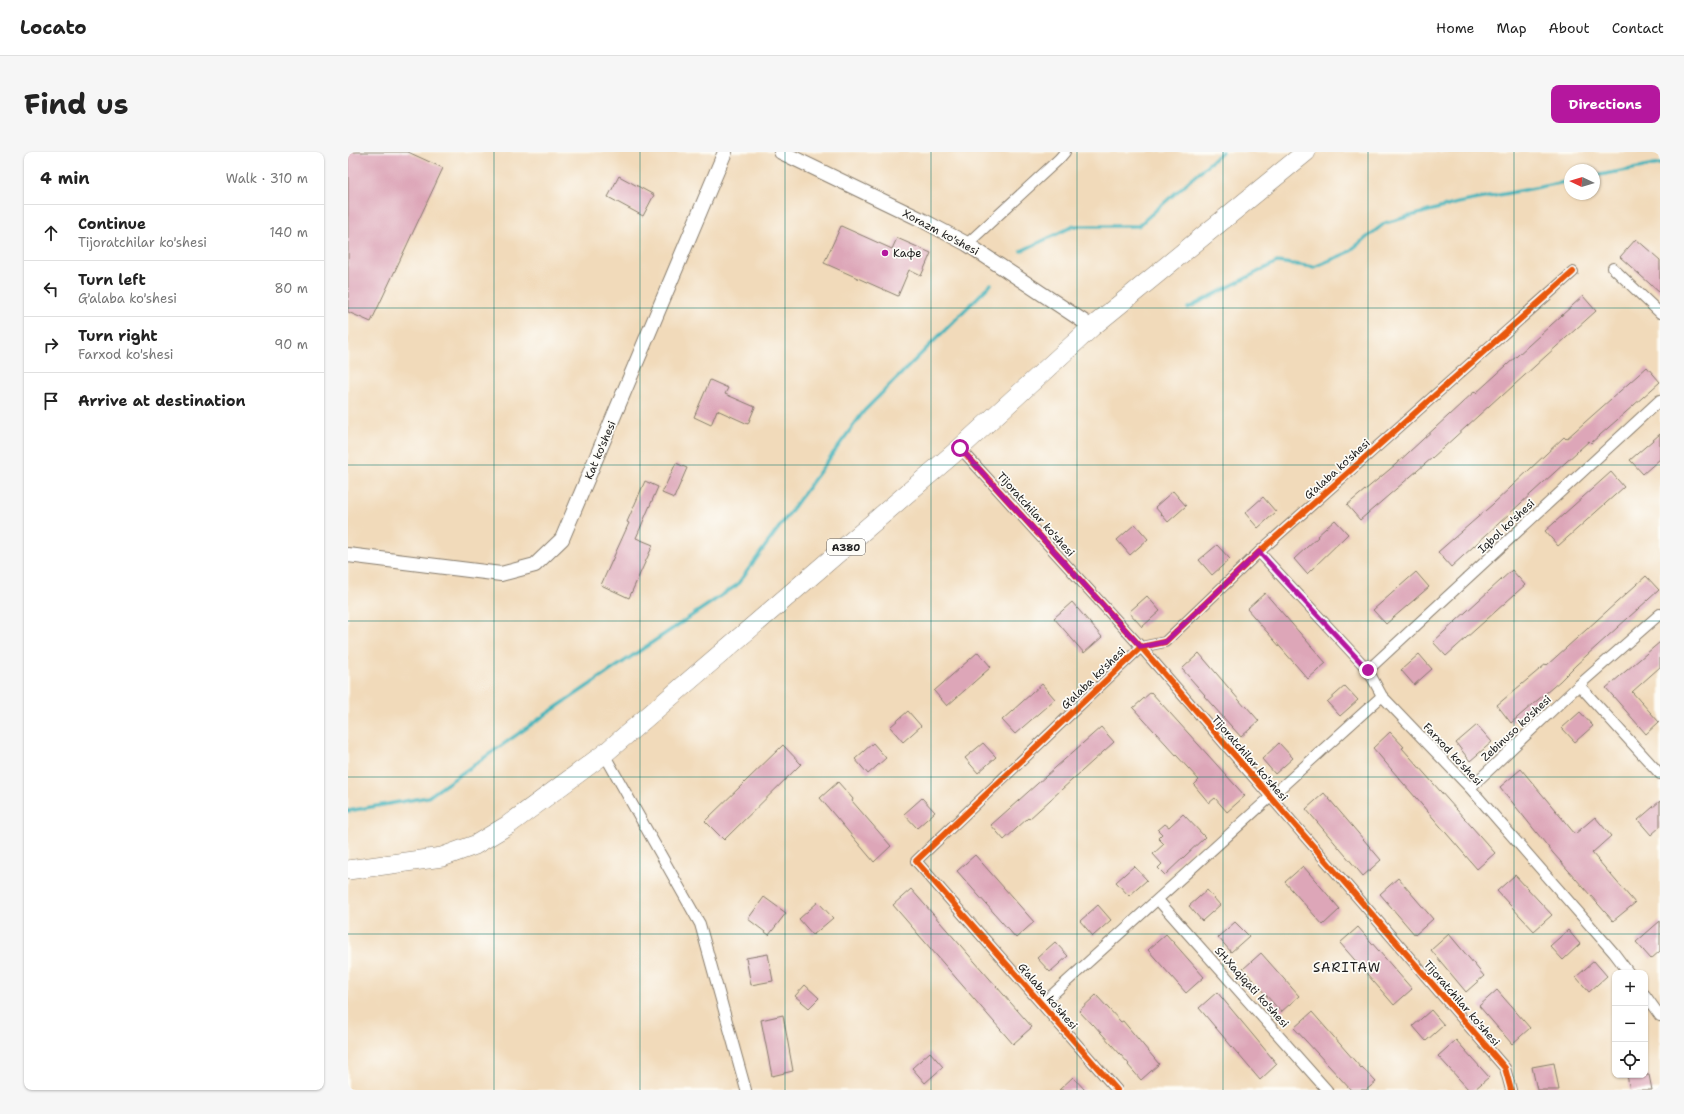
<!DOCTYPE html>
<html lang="en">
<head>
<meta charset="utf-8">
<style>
	:root { --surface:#fff; --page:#f6f6f6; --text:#222; --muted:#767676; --line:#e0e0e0; --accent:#b5179e }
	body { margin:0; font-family:"Shantell Sans",sans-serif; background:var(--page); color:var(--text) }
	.controls { position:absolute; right:12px; bottom:12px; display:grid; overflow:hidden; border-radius:8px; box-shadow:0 1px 3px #0004 }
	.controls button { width:36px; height:36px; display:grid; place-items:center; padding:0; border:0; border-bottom:1px solid var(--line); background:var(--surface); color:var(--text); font:20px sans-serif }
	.compass { position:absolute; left:1216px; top:12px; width:36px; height:36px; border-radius:50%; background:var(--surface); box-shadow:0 1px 3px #0004; rotate:274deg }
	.stop { position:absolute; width:12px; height:12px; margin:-9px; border:3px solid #b5179e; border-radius:50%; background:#fff }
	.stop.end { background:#b5179e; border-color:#fff; box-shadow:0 1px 4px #0008 }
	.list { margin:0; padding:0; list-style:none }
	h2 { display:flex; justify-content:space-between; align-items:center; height:52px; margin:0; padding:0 16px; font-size:17px }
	h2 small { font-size:13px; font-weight:400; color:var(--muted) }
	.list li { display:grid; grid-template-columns:26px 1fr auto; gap:12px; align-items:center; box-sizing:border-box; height:56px; padding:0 16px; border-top:1px solid var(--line) }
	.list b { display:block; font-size:15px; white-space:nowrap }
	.list p { margin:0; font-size:13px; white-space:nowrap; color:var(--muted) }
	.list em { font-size:13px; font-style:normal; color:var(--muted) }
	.icon { flex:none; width:22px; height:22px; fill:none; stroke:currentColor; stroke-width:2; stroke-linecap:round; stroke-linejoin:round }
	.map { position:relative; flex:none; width:1312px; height:938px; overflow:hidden; border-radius:8px }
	header { display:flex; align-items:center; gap:24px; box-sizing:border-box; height:56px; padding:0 20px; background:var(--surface); border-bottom:1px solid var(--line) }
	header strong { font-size:19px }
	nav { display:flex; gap:22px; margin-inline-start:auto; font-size:14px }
	.intro { display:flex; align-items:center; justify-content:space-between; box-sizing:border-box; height:96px; padding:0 24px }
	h1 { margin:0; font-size:28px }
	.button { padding:10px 18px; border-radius:8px; background:var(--accent); color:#fff; font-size:14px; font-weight:700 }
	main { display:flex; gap:24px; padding:0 24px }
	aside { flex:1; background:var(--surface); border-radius:8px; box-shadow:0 1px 3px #0004 }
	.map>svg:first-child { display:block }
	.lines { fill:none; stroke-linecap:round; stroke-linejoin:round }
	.stream { stroke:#43b3ba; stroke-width:3.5 }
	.building { fill:#dda6b8 }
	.street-casing { stroke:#867b6b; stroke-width:12 }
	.secondary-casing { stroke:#867b6b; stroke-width:16 }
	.highway-casing { stroke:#867b6b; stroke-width:20 }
	.street { stroke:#fff; stroke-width:10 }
	.secondary { stroke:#fff; stroke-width:14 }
	.highway { stroke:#fff; stroke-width:19 }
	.cycleway-casing { stroke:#fdfcf7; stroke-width:8 }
	.cycleway { stroke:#e8590c; stroke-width:6 }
	.route { stroke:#b5179e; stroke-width:5 }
	.grid { fill:none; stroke:#0f766e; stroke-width:1; stroke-opacity:0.55 }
	.poi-dot { fill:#b5179e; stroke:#fdfcf7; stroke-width:1.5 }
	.labels { text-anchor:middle; stroke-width:3.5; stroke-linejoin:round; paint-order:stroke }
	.shield { fill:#fdfcf7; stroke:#605f5e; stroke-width:1 }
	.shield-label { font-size:10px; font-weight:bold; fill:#1c1c1c }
	.street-label { font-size:11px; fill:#1c1c1c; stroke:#fdfcf7 }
	.poi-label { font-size:11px; fill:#1c1c1c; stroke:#fdfcf7; text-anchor:start }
	.quarter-label { font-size:13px; letter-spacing:1px; fill:#1c1c1c; stroke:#fdfcf7 }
</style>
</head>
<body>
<header>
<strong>Locato</strong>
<nav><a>Home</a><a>Map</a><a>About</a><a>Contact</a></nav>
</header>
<div class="intro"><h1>Find us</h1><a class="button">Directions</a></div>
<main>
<aside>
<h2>4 min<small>Walk · 310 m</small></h2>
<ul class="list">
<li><svg class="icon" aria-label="ahead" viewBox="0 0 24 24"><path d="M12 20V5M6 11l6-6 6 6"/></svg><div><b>Continue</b><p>Tijoratchilar ko'shesi</p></div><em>140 m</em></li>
<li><svg class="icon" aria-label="left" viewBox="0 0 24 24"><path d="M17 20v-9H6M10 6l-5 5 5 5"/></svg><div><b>Turn left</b><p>G'alaba ko'shesi</p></div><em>80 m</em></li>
<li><svg class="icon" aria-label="right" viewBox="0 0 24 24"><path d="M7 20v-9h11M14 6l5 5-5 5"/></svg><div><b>Turn right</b><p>Farxod ko'shesi</p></div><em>90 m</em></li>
<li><svg class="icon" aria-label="arrive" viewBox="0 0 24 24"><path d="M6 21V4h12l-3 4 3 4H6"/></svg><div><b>Arrive at destination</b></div></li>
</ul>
</aside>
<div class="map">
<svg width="1312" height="938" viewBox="0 0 1312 938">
	<rect width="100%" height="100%" fill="#fdfcf7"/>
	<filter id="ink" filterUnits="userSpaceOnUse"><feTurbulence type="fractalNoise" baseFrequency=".025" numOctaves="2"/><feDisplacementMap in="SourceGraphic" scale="8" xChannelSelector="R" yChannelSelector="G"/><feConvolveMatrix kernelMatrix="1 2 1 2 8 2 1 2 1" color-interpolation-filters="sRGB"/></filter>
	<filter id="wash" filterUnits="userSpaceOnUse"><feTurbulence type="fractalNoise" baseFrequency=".012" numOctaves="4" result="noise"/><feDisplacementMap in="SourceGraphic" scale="16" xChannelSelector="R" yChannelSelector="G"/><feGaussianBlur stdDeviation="0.9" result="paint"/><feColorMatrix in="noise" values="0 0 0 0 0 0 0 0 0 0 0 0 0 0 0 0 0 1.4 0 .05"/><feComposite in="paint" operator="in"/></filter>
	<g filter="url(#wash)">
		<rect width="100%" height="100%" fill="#f1daba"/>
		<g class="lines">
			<path class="stream" d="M1246,24L1312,12
				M673,99L726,74H790L874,0
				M840,156L929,110L966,115L999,101L1037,71L1110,51L1222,29
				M0,659L80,645L197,563L389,433L516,259L643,132"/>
		</g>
		<g id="blocks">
			<path class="building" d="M0,0H60L95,16L23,170L0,160Z
				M271,24L306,43L295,64L260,45Z
				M493,74L544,97L549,86L583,101L573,124L561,118L550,144L476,111Z
				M1288,87L1312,108V141L1272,105Z
				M1235,144L1248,159L1198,204L1154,244L1153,243L1084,306L1012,368L999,353L1047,313L1127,239L1128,241L1159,213Z
				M1299,215L1312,230L1243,291L1241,289L1103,415L1090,400L1145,352L1216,285L1218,287Z
				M362,228L380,236L377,242L407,255L400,272L369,258L363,273L346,265Z
				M1312,282V307L1295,322L1282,308Z
				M328,311L339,316L326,346L314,341Z
				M1263,320L1276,335L1210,394L1197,379Z
				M297,329L310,335L288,386L305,393L281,446L253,433L281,371L279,370Z
				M825,339L838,354L820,370L807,355Z
				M915,345L928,360L910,376L897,361Z
				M987,368L1000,382L959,422L946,407L970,385L969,384Z
				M787,372L800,387L782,403L769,388Z
				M869,393L882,407L864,423L851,408Z
				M1164,418L1177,433L1098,504L1085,490Z
				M1068,420L1081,435L1038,472L1025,458Z
				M1298,424L1311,438L1228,513L1212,529L1163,571L1149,553L1198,512L1199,513Z
				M917,441L978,511L960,527L899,457Z
				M799,444L812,459L794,475L781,460Z
				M724,450L754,485L736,501L706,466Z
				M1312,490V515L1284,540L1311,570L1298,582L1258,536Z
				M630,500L643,515L599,554L586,539Z
				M851,501L897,555L898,554L911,569L893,585L856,544L857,543L834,517Z
				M1071,502L1084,517L1066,533L1053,518Z
				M694,532L707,547L667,582L654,568Z
				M997,534L1010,548L992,564L979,550Z
				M803,540L897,644L879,660L867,646L861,651L846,633L851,628L785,556Z
				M560,559L573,574L555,590L542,575Z
				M1232,560L1245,574L1227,590L1214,576Z
				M1129,573L1144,590L1122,609L1108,591Z
				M753,575L766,590L681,667L680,666L656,688L643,673Z
				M1042,580L1056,595L1054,596L1147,701L1129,717L1025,596Z
				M525,591L538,606L520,622L507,607Z
				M635,591L648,605L630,621L617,606Z
				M931,591L945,606L927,622L914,607Z
				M435,593L453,612L376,688L357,669Z
				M1173,617L1227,682L1247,665L1263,684L1244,701L1287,751L1265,769L1205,701L1152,635Z
				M490,630L505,647L504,649L543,694L526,710L472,646Z
				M976,641L1033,708L1015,724L958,657Z
				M574,646L587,660L569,676L556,662Z
				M1312,649V675L1303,683L1290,668Z
				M835,662L857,685L817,723L810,716L814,712L805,702L816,692L810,686L814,682L810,678L817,672L821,675Z
				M627,703L686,770L668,786L609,719Z
				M786,714L799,728L781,744L768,730Z
				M955,714L992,757L975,773L937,730Z
				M1167,723L1204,763L1186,779L1149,739Z
				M1050,726L1085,767L1067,783L1032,742Z
				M563,737L684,875L665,892L545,753Z
				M859,738L872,753L854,769L841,754Z
				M416,745L438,761L421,783L400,767Z
				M470,750L485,766L465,783L451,767Z
				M750,753L763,768L745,784L732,769Z
				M1312,769V799L1303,807L1288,790Z
				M887,770L901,784L883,800L870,785Z
				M1010,775L1064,837L1046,853L992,791Z
				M1220,778L1232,792L1215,808L1202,794Z
				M818,782L856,825L838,841L800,798Z
				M1101,782L1136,824L1118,840L1083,798Z
				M707,790L720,804L702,820L689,806Z
				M913,801L951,844L933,860L895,817Z
				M420,802L425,829L403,833L398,806Z
				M1246,809L1259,824L1241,840L1228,825Z
				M457,833L471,846L461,856L447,844Z
				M1149,838L1182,876L1164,892L1131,854Z
				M869,840L929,912L912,928L851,856Z
				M748,843L773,870L775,869L811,912L793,928L780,913L781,912L745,872L744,873L731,859Z
				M1083,858L1096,873L1078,889L1065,874Z
				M964,860L1013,916L1014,915L1028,930L1018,938H1003L946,876Z
				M435,863L445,919L424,924L413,868Z
				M1108,888L1141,925L1126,938H1121L1090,904Z
				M582,900L595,915L577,931L564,916Z
				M1206,911L1211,938H1189L1184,915Z
				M1279,923H1301L1304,938H1282Z
				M725,925L737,938H711Z"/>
		</g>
	</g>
	<g filter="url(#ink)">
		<use href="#blocks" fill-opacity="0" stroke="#867b6b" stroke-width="1"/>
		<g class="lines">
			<g class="street-casing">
				<path id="street" d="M619,92L711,7L717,0
					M1265,116L1312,161
					M612,296L793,495L1157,916L1163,938
					M911,400L1020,518L1034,544L1122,636L1266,801L1281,821
					M1020,518L1312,248
					M1231,533L1312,622
					M256,602L352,772L398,938
					M1122,636L1231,533L1312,462
					M810,748L979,938
					M1297,843L1312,864
					M694,852L1034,544
					M769,938L568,709L793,495L817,490L911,400L1225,120"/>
			</g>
			<g class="secondary-casing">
				<path id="secondary" d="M433,0L572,67L619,92L744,175
					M0,403L153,422L187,413L214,387L377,0"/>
			</g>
			<g class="highway-casing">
				<path id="highway" d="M0,718L94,705L127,693L160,673L256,602L612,296L744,175L958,0"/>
			</g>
			<use href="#street" class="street"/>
			<use href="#secondary" class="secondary"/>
			<use href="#highway" class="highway"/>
			<g class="cycleway-casing">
				<path id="cycleway" d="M612,296L793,495L1157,916L1163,938
					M769,938L568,709L793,495L817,490L911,400L1225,120"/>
			</g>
			<use href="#cycleway" class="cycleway"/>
		</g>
	</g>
	<g class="lines" filter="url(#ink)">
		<path class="route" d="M612,296L793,495L817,490L911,400L1020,518"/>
	</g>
	<path class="grid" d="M146,0V938M292,0V938M437,0V938M583,0V938M729,0V938M875,0V938M1020,0V938M1166,0V938M0,156H1312M0,313H1312M0,469H1312M0,625H1312M0,782H1312"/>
	<circle class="poi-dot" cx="537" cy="101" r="4"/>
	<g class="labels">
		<rect class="shield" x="479" y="387" width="38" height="16" rx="3"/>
		<g class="shield-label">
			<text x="498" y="399">A380</text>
		</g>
		<g class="street-label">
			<text transform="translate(593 80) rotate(28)" y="4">Xorazm ko'shesi</text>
			<text transform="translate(252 298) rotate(-67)" y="4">Kat ko'shesi</text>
			<text transform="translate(989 317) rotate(-42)" y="4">G'alaba ko'shesi</text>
			<text transform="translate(688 362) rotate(48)" y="4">Tijoratchilar ko'shesi</text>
			<text transform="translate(1158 374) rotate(-43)" y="4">Iqbol ko'shesi</text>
			<text transform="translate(745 526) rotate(-44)" y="4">G'alaba ko'shesi</text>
			<text transform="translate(1168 576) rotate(-43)" y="4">Zebinuso ko'shesi</text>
			<text transform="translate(1105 602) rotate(47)" y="4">Farxod ko'shesi</text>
			<text transform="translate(902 606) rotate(49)" y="4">Tijoratchilar ko'shesi</text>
			<text transform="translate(904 835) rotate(48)" y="4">SH.Xaqiqati ko'shesi</text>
			<text transform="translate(700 844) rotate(49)" y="4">G'alaba ko'shesi</text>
			<text transform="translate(1114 851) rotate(49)" y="4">Tijoratchilar ko'shesi</text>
		</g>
		<g class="poi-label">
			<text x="545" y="105">Кафе</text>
		</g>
		<g class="quarter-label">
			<text x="999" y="820">SARITAW</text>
		</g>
	</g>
</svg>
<div class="controls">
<button>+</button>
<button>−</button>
<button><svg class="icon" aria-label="locate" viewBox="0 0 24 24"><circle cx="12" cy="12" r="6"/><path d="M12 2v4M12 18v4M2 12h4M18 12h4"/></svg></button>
</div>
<svg class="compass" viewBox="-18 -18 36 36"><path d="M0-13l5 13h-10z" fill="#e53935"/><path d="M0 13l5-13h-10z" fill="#767676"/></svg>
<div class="stop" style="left:612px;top:296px"></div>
<div class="stop end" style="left:1020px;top:518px"></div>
</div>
</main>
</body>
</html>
